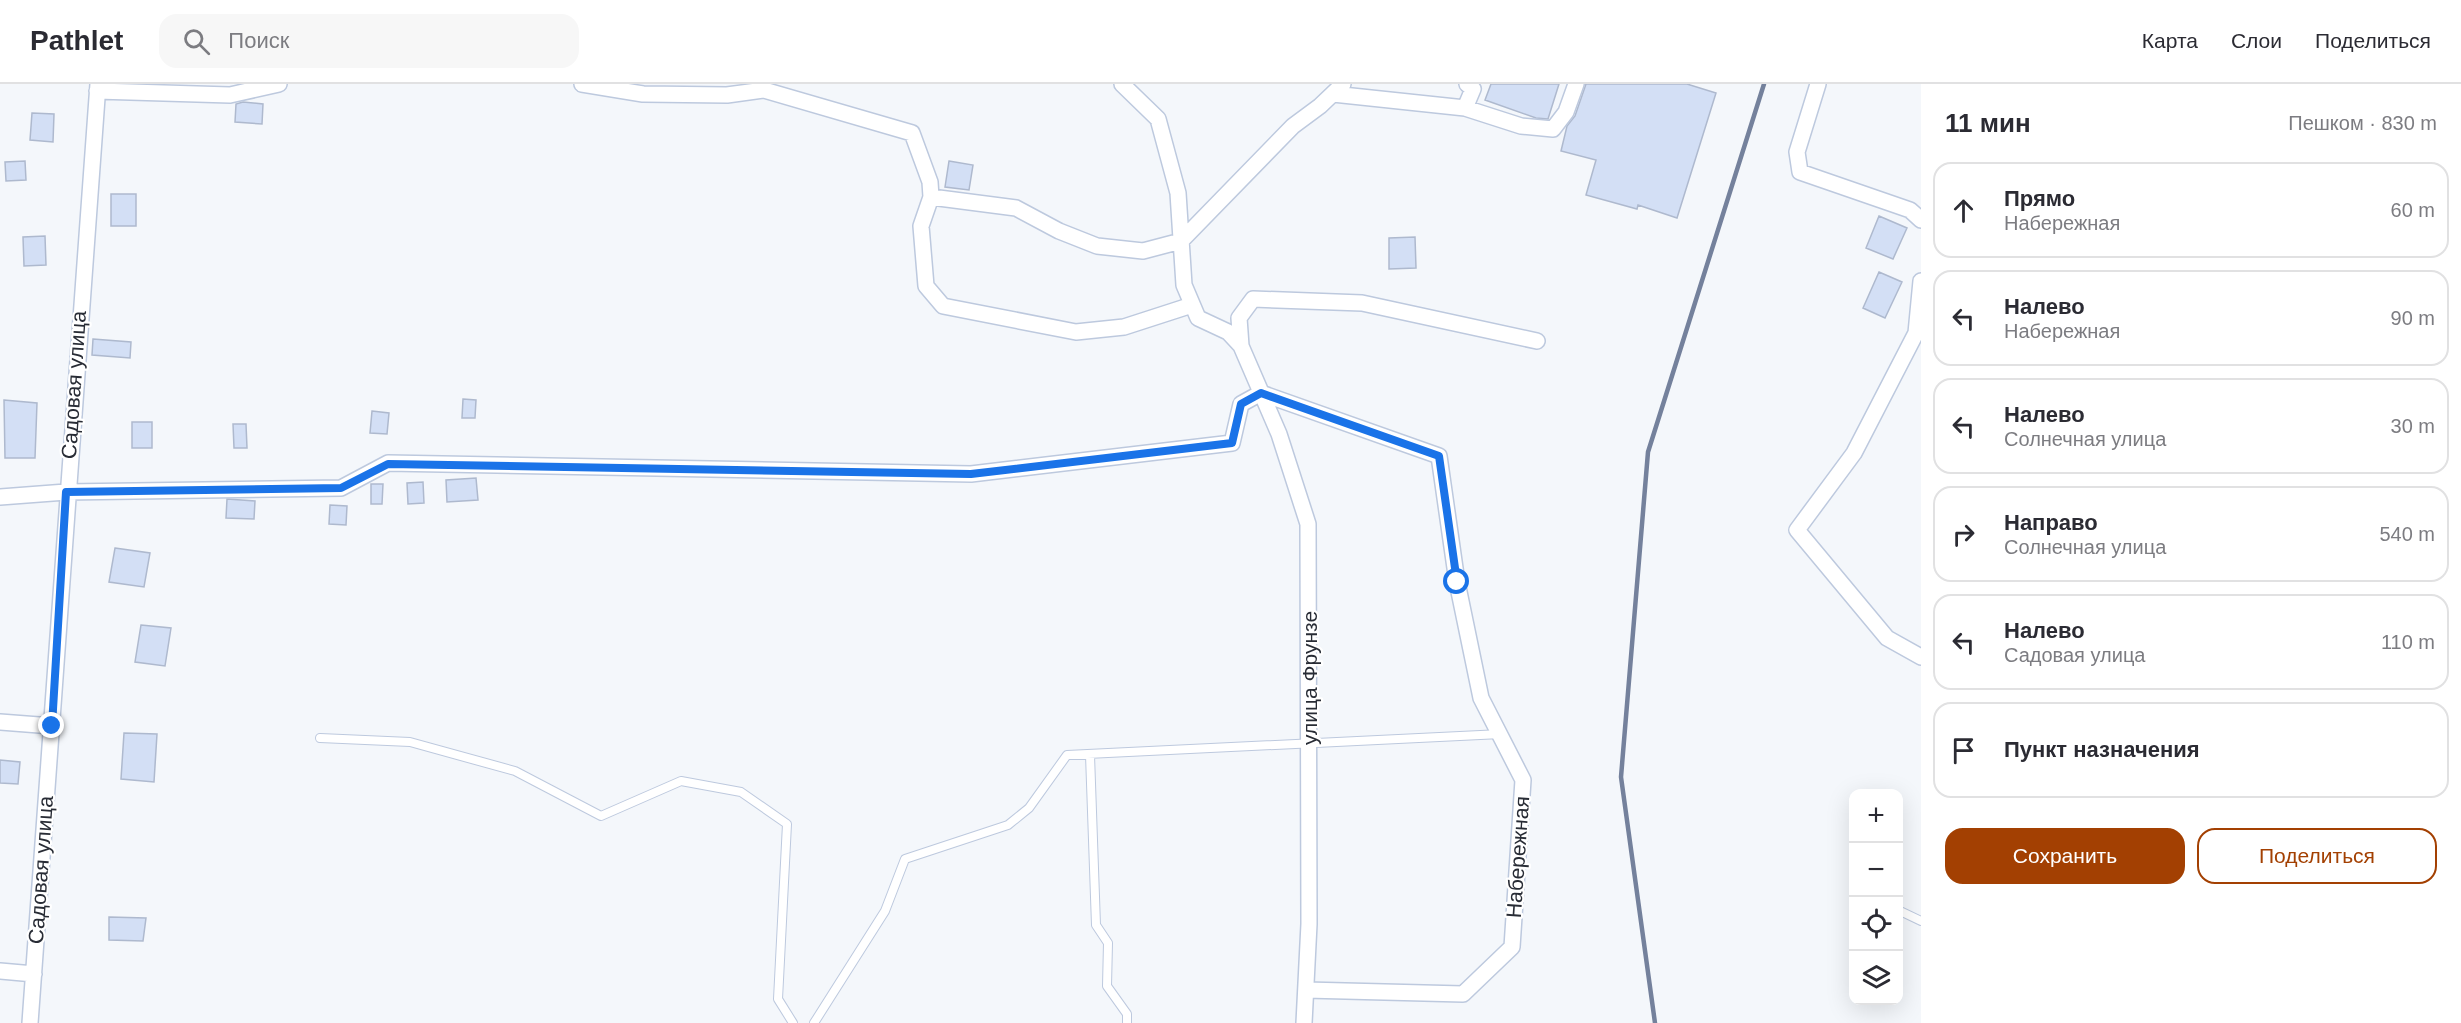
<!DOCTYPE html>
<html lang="ru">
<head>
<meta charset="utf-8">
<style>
	:root { --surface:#fff; --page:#f7f7f7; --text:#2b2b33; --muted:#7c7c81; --line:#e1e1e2; --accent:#a34002 }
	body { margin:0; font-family:Arial,sans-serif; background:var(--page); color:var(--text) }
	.controls { position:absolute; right:18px; bottom:18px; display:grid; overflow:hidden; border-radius:12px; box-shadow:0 6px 24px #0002 }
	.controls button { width:54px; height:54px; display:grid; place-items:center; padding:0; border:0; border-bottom:2px solid var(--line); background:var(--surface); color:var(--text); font:30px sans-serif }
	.stop { position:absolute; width:18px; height:18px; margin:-14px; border:4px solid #1a73e8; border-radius:50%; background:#fff }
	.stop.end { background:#1a73e8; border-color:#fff; box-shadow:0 2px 6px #0008 }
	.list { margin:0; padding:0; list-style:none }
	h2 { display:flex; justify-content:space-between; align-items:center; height:78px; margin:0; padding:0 24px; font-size:26px }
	h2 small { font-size:20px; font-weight:400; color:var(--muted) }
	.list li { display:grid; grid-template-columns:39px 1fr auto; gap:18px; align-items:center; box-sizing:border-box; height:96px; margin:0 12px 12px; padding:0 12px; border:2px solid var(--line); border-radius:18px }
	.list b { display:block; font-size:22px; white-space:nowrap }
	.list p { margin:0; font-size:20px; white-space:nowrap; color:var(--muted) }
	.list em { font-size:20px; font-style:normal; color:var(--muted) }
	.actions { display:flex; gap:12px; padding:18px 24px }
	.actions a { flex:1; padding:14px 0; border:2px solid var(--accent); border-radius:18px; text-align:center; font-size:21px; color:var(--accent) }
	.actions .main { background:var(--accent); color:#fff }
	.icon { flex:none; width:33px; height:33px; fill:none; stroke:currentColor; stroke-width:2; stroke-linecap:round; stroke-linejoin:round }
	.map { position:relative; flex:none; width:1921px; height:939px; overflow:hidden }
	header { display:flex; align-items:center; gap:36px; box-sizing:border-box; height:84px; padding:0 30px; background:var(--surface); border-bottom:2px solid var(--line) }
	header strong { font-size:28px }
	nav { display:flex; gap:33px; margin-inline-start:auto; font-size:21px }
	.search { width:420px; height:54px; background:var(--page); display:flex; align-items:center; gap:15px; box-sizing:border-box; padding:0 21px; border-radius:18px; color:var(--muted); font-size:22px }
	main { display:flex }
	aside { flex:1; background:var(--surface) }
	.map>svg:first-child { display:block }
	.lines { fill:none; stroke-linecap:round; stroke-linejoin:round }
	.stream { stroke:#74819c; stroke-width:4.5 }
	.building { fill:#d3dff5; stroke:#aeb9ce; stroke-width:1.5 }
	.service-casing { stroke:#bdc9de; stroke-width:10 }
	.minor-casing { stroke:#bdc9de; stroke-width:18 }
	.service { stroke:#fff; stroke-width:8 }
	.minor { stroke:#fff; stroke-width:15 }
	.route { stroke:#1a73e8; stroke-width:8 }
	.labels { text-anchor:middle; stroke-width:4.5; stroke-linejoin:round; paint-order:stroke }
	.street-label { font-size:21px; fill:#282c35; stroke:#fff }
</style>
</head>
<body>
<header>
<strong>Pathlet</strong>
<div class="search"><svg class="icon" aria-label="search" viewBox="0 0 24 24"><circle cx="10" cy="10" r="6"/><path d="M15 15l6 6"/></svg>Поиск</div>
<nav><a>Карта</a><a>Слои</a><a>Поделиться</a></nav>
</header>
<main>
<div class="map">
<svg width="1921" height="939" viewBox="0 0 1921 939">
	<rect width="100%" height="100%" fill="#f4f7fb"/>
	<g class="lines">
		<path class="stream" d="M1655,939L1621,693L1648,368L1764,0"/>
	</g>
	<path class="building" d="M1491,0H1559L1548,35L1536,34L1485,16Z
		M1586,0H1687L1716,9L1677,134L1638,121L1637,125L1586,111L1596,76L1561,67L1567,42L1575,32Z
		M243,18L263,20L262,40L235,38L236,20Z
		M32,29L54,30L53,58L30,56Z
		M25,77L26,96L6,97L5,78Z
		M949,77L973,81L969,106L945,103Z
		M111,110H136V142H111Z
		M1879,132L1907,144L1893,175L1866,164Z
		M45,152L46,181L24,182L23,153Z
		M1415,153L1416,184L1389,185V154Z
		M1879,188L1902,198L1885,234L1863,224Z
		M93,255L131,258L130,274L92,271Z
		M463,315L476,316L475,334H462Z
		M4,316L37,319L35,374H5Z
		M372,327L389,329L387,350L370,349Z
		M132,338H152V364H132Z
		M233,340H246L247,364H234Z
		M476,394L478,416L447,418L446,396Z
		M423,398L424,419L408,420L407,399Z
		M371,400H383L382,420H371Z
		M227,415L255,417L254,435L226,434Z
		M330,421L347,422L346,441L329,440Z
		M115,464L150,469L144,503L109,498Z
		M141,541L171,544L165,582L135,578Z
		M124,649L157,650L154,698L121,695Z
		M0,676L20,678L18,700L0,699Z
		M109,833L146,834L143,857L109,856Z"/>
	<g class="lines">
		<g class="service-casing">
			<path id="service" d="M320,654L410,658L515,687L601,732L681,697L741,708L787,740L778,915L793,939
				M1090,671L1096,841L1108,859L1107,902L1127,930V939
				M1898,826L1921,837
				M814,939L885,827L905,775L1008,741L1029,724L1067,671L1501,650"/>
		</g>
		<g class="minor-casing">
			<path id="minor" d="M582,0L643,10L727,11L764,6L912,49L930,98L931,113
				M1122,0L1158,35L1178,109L1184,201L1198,234L1228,248L1241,262
				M1818,0L1797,68L1800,88L1910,126L1921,136
				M97,7L230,11L279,0
				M1333,10L1465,24L1521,42L1553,45L1566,28L1576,0
				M1465,24L1473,5L1467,0
				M1921,197L1916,249L1854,369L1797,446L1887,554L1921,573
				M1192,221L1124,243L1076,248L943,222L926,202L921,142L931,113L1016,124L1059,147L1097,162L1143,167L1181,157L1293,42L1320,22L1343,0
				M0,413L66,408L341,404L388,379L971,390L1232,359L1241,320L1261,309L1439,372L1457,498L1481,614L1523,696L1512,863L1463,910L1306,906
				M0,638L52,642
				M0,887L34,890
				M30,939L98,0
				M1304,939L1309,840L1308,440L1279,350L1241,262L1239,234L1253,215L1362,219L1537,257"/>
		</g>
		<use href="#service" class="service"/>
		<use href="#minor" class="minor"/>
	</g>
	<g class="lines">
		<path class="route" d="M52,642L66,408L341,404L388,380L971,390L1232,359L1241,320L1261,309L1439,372L1457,498"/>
	</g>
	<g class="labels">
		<g class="street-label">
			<text transform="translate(74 301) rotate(-86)" y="7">Садовая улица</text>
			<text transform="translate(1310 594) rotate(-90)" y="7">улица Фрунзе</text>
			<text transform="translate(1518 773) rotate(-86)" y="7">Набережная</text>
			<text transform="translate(41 786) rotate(-86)" y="7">Садовая улица</text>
		</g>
	</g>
</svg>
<div class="controls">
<button>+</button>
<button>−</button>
<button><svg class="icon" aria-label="locate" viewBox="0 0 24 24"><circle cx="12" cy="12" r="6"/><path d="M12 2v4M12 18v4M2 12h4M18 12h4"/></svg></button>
<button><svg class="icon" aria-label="layers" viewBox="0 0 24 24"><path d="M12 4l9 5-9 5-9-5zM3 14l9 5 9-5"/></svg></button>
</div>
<div class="stop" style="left:1457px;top:498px"></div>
<div class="stop end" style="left:52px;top:642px"></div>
</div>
<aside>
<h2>11 мин<small>Пешком · 830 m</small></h2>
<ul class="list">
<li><svg class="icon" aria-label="ahead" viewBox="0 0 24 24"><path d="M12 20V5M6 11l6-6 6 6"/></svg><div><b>Прямо</b><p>Набережная</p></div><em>60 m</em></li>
<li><svg class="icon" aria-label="left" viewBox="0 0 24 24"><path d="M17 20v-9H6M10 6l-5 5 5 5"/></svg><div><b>Налево</b><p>Набережная</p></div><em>90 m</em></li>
<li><svg class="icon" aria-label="left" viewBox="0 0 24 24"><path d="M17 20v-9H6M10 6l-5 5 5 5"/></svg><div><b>Налево</b><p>Солнечная улица</p></div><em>30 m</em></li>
<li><svg class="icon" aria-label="right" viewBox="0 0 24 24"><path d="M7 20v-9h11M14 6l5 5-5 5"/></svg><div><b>Направо</b><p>Солнечная улица</p></div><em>540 m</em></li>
<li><svg class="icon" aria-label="left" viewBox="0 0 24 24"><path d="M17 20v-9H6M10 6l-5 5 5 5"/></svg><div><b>Налево</b><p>Садовая улица</p></div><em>110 m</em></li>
<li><svg class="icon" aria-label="arrive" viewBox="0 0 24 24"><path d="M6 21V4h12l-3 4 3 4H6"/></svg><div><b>Пункт назначения</b></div></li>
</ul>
<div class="actions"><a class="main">Сохранить</a><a>Поделиться</a></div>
</aside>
</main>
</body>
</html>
